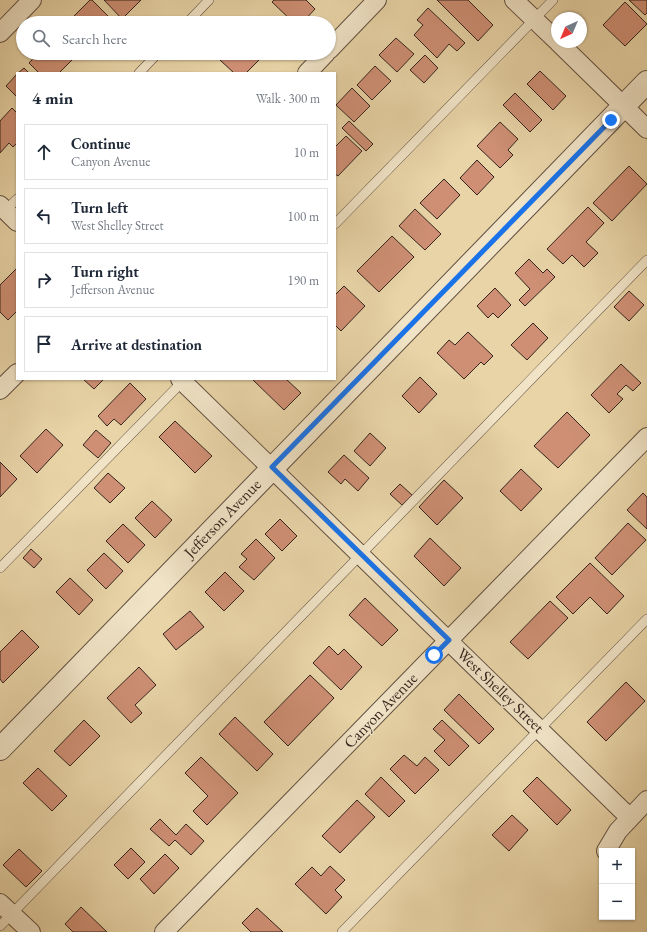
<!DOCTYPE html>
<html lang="en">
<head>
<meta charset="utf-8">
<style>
	:root { --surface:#fff; --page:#f6f6f7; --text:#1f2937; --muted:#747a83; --line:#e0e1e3 }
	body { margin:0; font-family:"EB Garamond",serif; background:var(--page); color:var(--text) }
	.controls { position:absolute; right:12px; bottom:12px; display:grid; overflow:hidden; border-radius:0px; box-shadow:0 1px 3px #0004 }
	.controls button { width:36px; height:36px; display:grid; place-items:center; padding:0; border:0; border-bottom:1px solid var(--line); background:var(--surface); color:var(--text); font:20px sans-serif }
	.compass { position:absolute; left:551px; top:12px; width:36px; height:36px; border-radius:50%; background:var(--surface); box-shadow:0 1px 3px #0004; rotate:224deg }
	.stop { position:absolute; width:12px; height:12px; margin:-9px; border:3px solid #1a73e8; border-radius:50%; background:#fff }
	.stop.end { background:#1a73e8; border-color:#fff; box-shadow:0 1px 4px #0008 }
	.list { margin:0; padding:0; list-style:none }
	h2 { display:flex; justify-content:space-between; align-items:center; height:52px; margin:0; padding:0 16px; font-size:17px }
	h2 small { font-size:13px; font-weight:400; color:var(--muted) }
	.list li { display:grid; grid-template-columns:26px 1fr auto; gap:12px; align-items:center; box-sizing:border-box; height:56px; margin:0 8px 8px; padding:0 8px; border:1px solid var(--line); border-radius:0px }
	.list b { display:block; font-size:15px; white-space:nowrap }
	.list p { margin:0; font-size:13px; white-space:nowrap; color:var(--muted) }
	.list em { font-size:13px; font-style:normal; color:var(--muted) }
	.icon { flex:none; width:22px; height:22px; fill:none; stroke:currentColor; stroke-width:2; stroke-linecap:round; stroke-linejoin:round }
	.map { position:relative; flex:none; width:647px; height:932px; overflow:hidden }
	.search { position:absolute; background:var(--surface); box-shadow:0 1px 3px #0004; left:16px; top:16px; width:320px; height:44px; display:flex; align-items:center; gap:10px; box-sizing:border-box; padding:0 14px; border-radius:22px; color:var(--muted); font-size:15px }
	.panel { position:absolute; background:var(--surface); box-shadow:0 1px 3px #0004; left:16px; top:72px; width:320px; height:308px; border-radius:0px }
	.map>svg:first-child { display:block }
	.building { fill:#ce8f74; stroke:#35241d }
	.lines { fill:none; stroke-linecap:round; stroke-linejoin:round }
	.service-casing { stroke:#625040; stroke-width:10 }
	.minor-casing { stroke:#625040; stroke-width:20 }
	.tertiary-casing { stroke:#625040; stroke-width:24 }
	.service { stroke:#f0e3c6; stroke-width:9 }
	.minor { stroke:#f0e3c6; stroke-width:18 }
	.tertiary { stroke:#f0e3c6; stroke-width:22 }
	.route { stroke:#1a73e8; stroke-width:5 }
	.labels { text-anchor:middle; stroke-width:3; stroke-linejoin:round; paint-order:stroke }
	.street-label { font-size:16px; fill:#35241d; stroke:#f0e3c6 }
</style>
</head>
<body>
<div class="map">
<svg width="647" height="932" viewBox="0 0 647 932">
	<rect width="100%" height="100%" fill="#e8d4a7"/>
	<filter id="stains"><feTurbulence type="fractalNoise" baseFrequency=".005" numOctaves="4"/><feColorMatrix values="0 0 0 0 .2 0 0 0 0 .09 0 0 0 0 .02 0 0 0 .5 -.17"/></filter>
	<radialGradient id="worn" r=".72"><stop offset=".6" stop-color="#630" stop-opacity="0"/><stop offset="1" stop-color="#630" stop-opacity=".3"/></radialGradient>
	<path class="building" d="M90,0H92L115,23H67Z
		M104,0H141L122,19Z
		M274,0H306L315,9L302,23H294L272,2Z
		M437,0H468L493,25L478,41Z
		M629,0H647V13L645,15Z
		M625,2L647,24L625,46L603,25Z
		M428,8L465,43L457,51L449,44L437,58L414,35L423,25L417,20Z
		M396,38L414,54L397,72L379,55Z
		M38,53H68L74,58L59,73H39L29,63Z
		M227,53H262L264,55L246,73H234L220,60Z
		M425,55L438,68L424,83L410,70Z
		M375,66L391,81L372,100L357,85Z
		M24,68L29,73H18Z
		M540,71L566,96L553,110L527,84Z
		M17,74V97L6,86Z
		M352,88L370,106L354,122L336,105Z
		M515,93L542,120L530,132L503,105Z
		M12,108L17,113V143L13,147L9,143L0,153V121Z
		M349,121L373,144L366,151L342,128Z
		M500,122L518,139L508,150L513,155L500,168L477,146Z
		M346,136L362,151L338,176L335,174V147Z
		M477,160L494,177L477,195L460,178Z
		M629,166L647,184L612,221L593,203Z
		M444,179L460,195L437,219L420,203Z
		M588,207L604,223L586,242L598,253L584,267L572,255L563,264L547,249Z
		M415,209L441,234L425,250L399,226Z
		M392,236L414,257L379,292L357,271Z
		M529,259L543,273L547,269L555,277L525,306L519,300L530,289L515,273Z
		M17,268V311L8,320L0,312V285Z
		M344,286L365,306L341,331L335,325V295Z
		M495,288L511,305L498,318L493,313L488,318L477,306Z
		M629,291L644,305L629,321L614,307Z
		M533,323L548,338L527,360L511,345Z
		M468,332L493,356L484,365L481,362L464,379L437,353L449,340L455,345Z
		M621,364L641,383L633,391L626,385L617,394L623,399L609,413L591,395Z
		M420,377L437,394L419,413L402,396Z
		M83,379H104L94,389Z
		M254,379H286L301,393L284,410L253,380Z
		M130,383L146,399L121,425L114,419L107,426L98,416Z
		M567,412L590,435L558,468L534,446Z
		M175,421L212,456L195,473L159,437Z
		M46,429L63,445L37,473L20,456Z
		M96,430L111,443L98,458L83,445Z
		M370,433L386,448L370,466L354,451Z
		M344,455L369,478L358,491L345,479L341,484L328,472Z
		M0,462L17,479L0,497Z
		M521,469L542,489L521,511L500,491Z
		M108,473L125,488L110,503L94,488Z
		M444,480L463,498L437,525L419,507Z
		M400,484L412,495L402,505L390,494Z
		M643,493L647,497V529L627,510Z
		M152,501L172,520L155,538L135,518Z
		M280,519L297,536L282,551L265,534Z
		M628,523L646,540L612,575L595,558Z
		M123,524L145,545L128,563L106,541Z
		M430,538L461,568L444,586L414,556Z
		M256,539L275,558L254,580L239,567L247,559L241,554Z
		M31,549L42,559L34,568L23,558Z
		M104,553L123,571L106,589L87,570Z
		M590,563L624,596L607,614L590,597L573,614L556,597Z
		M225,572L244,591L224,611L205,592Z
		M70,578L93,600L79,615L56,592Z
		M365,598L398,630L382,646L349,615Z
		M550,601L568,618L528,659L510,642Z
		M190,611L204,627L176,650L163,634Z
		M22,630L39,647L3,683L0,679V652Z
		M329,646L338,655L344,649L362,667L341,690L313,663Z
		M139,667L156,685L135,705L142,713L131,723L107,698Z
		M310,675L334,698L288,746L264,722Z
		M626,682L645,701L606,741L587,722Z
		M459,694L494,729L479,744L444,710Z
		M235,717L273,754L257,771L219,734Z
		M84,720L100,736L70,766L54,751Z
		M442,720L469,746L449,766L434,751L445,740L433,729Z
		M404,755L417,766L425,757L439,770L415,794L390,769Z
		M201,757L238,793L207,825L193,811L208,796L185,773Z
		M38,768L67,796L52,811L23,783Z
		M381,777L405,801L389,817L365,794Z
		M537,777L571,810L557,825L523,791Z
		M357,800L375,817L340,853L322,836Z
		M512,815L528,830L509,851L492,835Z
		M160,819L176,835L186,824L204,841L191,855L175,840L169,846L150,829Z
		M131,848L145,862L128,879L114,865Z
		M19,849L42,871L26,887L3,865Z
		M165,854L179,868L154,894L140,879Z
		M330,866L345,880L335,890L342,897L326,914L295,884L312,867L321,876Z
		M81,907L107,932H73L65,924Z
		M257,908L283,932H251L242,923Z"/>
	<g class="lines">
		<g class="service-casing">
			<path id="service" d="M187,23L209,0
				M139,73L158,53
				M4,212L17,199
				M335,224L553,0
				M0,568L185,379
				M0,926L647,260
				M342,932L647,619"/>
		</g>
		<g class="minor-casing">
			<path id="minor" d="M514,0L557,41
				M0,33L32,0
				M558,42L647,129
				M329,50L377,0
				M307,73L326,53
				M0,205L17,222
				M180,379L630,818
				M0,390L17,373
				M606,851L618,831L647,800
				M0,903L31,932
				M164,932L647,437"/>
		</g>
		<g class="tertiary-casing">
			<path id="tertiary" d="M0,749L647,82"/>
		</g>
		<use href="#service" class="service"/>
		<use href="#minor" class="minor"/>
		<use href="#tertiary" class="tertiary"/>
	</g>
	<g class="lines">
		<path class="route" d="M434,655L449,640L272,467L611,120"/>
	</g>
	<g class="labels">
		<g class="street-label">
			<text transform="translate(222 518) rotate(-46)" y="6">Jefferson Avenue</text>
			<text transform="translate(501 690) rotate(44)" y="6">West Shelley Street</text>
			<text transform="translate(380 710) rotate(-46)" y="6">Canyon Avenue</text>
		</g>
	</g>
	<rect width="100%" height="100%" filter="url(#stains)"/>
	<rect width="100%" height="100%" fill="url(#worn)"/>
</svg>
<div class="controls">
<button>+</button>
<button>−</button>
</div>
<svg class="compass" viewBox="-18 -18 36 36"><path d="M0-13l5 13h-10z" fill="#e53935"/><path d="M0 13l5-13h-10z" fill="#747a83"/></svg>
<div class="stop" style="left:434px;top:655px"></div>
<div class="stop end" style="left:611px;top:120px"></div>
<div class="search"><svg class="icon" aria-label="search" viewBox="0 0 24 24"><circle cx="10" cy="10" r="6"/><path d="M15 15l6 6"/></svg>Search here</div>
<section class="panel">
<h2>4 min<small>Walk · 300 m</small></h2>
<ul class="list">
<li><svg class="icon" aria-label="ahead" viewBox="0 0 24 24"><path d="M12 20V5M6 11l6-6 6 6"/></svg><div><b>Continue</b><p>Canyon Avenue</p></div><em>10 m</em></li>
<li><svg class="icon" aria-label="left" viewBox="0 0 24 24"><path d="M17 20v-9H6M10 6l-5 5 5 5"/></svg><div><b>Turn left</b><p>West Shelley Street</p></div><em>100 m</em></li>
<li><svg class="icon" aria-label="right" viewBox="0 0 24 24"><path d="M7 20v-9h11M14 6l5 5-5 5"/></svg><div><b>Turn right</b><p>Jefferson Avenue</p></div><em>190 m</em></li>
<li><svg class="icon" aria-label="arrive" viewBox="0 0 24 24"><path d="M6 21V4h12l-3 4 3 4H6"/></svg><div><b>Arrive at destination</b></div></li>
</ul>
</section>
</div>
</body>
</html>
